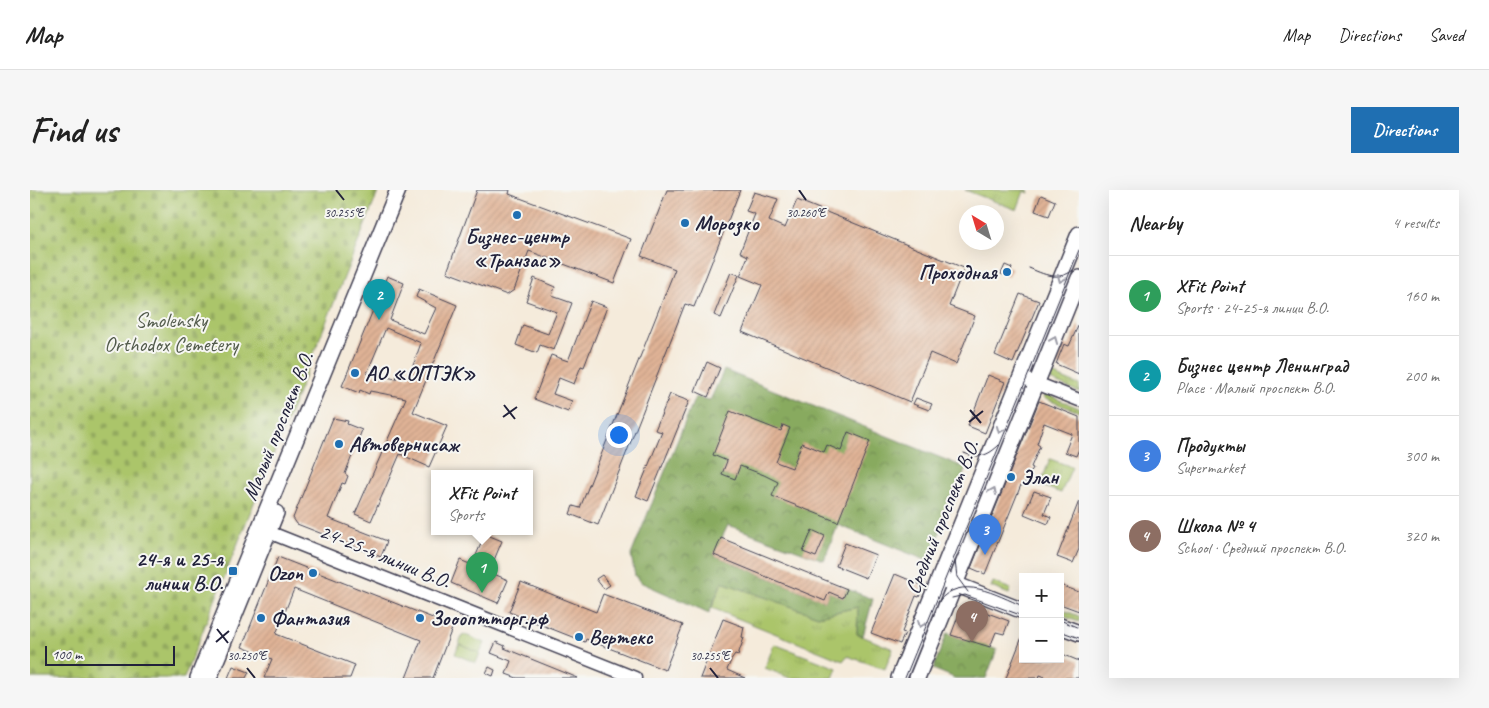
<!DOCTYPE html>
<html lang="en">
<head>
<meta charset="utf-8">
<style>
	:root { --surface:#fff; --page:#f6f6f6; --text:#222; --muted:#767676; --line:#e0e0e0; --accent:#1f6fb2 }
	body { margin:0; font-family:Caveat,sans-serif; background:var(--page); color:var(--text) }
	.controls { position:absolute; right:15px; bottom:15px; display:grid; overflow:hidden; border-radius:0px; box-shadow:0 5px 20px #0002 }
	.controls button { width:45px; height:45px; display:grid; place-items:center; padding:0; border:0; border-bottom:1px solid var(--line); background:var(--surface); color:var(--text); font:25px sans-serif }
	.compass { position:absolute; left:929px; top:15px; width:45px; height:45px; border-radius:50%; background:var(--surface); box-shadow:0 5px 20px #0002; rotate:322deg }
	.scale { position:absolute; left:15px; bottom:12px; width:130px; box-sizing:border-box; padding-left:5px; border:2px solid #22223b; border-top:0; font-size:14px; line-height:18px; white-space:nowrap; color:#22223b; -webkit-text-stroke:4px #f6f6f2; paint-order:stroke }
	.you { position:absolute; left:588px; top:244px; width:18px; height:18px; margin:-12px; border:4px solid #fff; border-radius:50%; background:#1a73e8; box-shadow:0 0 0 8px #1a73e833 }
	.badge { display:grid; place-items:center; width:32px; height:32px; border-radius:50%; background:var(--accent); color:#fff; font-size:16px; font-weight:700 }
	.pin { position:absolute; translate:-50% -41px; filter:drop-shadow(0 1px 2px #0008) }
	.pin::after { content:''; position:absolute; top:26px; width:18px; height:15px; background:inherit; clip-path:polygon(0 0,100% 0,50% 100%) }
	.popup { position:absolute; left:401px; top:280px; width:102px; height:65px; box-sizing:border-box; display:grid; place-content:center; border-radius:0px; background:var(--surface); filter:drop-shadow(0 1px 4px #0005); font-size:16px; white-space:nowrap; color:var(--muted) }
	.popup b { font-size:19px; color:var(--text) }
	.popup::after { content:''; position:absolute; left:50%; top:100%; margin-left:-10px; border:10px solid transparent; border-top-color:var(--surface) }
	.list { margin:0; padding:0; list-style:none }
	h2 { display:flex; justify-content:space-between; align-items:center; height:65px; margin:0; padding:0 20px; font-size:21px }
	h2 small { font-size:16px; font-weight:400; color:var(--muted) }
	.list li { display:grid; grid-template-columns:32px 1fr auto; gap:15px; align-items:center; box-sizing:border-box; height:80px; padding:0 20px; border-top:1px solid var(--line) }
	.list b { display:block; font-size:19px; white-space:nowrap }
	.list p { margin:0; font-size:16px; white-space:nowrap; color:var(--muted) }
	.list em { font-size:16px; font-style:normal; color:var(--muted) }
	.map { position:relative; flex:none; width:1049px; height:488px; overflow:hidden; border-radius:0px }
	header { display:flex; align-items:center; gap:30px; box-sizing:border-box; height:70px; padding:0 25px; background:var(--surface); border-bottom:1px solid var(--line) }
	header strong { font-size:24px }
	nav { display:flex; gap:28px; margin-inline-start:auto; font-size:18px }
	.intro { display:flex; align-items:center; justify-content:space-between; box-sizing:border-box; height:120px; padding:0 30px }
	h1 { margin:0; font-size:35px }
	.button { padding:12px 22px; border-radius:0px; background:var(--accent); color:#fff; font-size:18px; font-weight:700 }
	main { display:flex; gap:30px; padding:0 30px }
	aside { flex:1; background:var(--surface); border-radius:0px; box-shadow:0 5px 20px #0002 }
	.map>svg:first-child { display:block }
	.grass { fill:url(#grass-tufts); stroke:#667453 }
	.forest { fill:url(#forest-crowns); stroke:#55664d }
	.cemetery { fill:url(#cemetery-stones); stroke:#667453 }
	.pitch { fill:#abc56b; stroke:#667453 }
	.building { fill:url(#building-hatch); fill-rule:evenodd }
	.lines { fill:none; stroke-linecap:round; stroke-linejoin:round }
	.minor-casing { stroke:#424053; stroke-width:15 }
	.major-casing { stroke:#424053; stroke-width:18 }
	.minor { stroke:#fff; stroke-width:12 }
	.major { stroke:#fff; stroke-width:15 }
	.tram { stroke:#22223b; stroke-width:1 }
	.oneway { stroke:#9c9ca7 }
	.ticks { fill:none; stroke:#22223b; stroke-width:2 }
	.poi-dot { fill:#1f6fb2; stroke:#f6f6f2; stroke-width:2 }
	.labels { text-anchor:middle; stroke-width:4; stroke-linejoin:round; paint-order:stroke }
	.poi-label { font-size:21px; font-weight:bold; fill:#22223b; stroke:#f6f6f2; text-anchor:start }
	.park-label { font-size:21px; fill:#525b4c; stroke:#f6f6f2 }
	.street-label { font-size:21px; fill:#22223b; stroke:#f6f6f2 }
	.ticks-label { font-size:12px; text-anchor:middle; fill:#22223b; stroke:#f6f6f2; stroke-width:4; stroke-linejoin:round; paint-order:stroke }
</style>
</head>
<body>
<header>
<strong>Map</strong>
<nav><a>Map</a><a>Directions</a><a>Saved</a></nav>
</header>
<div class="intro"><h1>Find us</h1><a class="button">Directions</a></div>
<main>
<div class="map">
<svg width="1049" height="488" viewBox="0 0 1049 488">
	<defs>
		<pattern id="grass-tufts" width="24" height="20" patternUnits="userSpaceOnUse" patternTransform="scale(1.25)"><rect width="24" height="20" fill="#abc56b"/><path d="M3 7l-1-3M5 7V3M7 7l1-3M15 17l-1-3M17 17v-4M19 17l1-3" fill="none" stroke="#93a95e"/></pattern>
		<pattern id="forest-crowns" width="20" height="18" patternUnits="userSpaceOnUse" patternTransform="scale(1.25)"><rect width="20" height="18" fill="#88aa5f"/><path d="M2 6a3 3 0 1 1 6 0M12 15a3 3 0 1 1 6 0" fill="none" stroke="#6f8a50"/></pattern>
		<pattern id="cemetery-stones" width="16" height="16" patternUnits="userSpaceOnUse" patternTransform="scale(1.25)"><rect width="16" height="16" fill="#abc56b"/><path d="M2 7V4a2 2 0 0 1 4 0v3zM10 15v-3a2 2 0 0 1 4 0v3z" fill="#93a95e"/></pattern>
		<pattern id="building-hatch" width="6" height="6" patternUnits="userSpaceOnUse" patternTransform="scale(1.25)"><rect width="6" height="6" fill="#e0b396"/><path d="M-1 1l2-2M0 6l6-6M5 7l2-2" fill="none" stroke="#c09a82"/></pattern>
	</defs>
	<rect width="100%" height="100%" fill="#f6f6f2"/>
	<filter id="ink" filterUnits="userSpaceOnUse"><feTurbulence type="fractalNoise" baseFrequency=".02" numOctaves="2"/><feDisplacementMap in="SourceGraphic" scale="10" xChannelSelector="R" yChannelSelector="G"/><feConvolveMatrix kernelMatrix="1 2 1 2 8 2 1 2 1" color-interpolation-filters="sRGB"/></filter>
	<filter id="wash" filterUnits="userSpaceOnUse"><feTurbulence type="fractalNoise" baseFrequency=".0096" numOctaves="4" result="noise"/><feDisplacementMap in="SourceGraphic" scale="20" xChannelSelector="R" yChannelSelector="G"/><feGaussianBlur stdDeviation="1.12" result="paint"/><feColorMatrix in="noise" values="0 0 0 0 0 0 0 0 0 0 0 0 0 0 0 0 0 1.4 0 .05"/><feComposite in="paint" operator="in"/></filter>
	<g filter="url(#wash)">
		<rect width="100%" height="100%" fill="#f5ebdb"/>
		<path class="grass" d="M935,0H998L999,3L994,1L987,20Z
			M1022,184L1049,195V202L1020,190Z
			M1015,204L1049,218V222L1013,208Z
			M1020,269L1042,277L1031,303L1010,295Z
			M692,392L788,426L828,417L827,444L863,459L855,479L817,466L813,471L682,418Z
			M963,392L981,399L979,404L961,397Z
			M1030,419L1049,426V432L1030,425Z
			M429,454L450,463L446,473L425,464Z
			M744,454L807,478L803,488H760L735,478Z"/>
		<path class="forest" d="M694,180L936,278L898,371L808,335L794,370L698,335L684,365L795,411L799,402L813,408L817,399L843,409L833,446L827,444L828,417L788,426L692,392L679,423L610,392L605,386L601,365L665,207L680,210Z
			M917,443L935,450L938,443L945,451L967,460L956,488H925L903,479Z"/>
		<path class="cemetery" d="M0,0H349L154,488H0Z"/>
		<path class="pitch" d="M433,444L455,453L450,463L429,454Z"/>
		<g id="blocks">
			<path class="building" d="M447,0H480L479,4L601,49L584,93L499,61L484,100L477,105L417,82Z
				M637,0H710L664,117L655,114L568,335L540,324L543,316L550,318L645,79L611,66Z
				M724,2L748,9L739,31L755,38L767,10L934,78L919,116L945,126L926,174L900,163L880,212L712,142L732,95L710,86L718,66L710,62L725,24L716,21Z
				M1011,5L1025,11L1019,26L1005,21Z
				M975,75L982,78L979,87L971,84Z
				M701,82L709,85L691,128L684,125Z
				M357,86L374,93L360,130L394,144L406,118L386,107L389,99L427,115L383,222L417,236L399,277L370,264L341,331L325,324L376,208L340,201L339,204L330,200L329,203L312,196ZM356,138L391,153L379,187L367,185L366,189L337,183Z
				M504,88L525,97L522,106L542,113L524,160L510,155L507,163L486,155L493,135L518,144L527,122L496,111Z
				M990,104L1009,111L983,173L965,165Z
				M561,111L577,117L554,177L551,176L544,194L529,188L523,204L542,211L538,222L504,209L521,165L538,171Z
				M1049,134V184L1026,174L1034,154L1039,156Z
				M677,172L690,178L678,207L665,201Z
				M958,185L975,192L955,243L938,236Z
				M640,204L659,211L618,311L606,306L632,242L625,240Z
				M886,208L902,214L899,220L883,214Z
				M1009,211L1049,227V259L1046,266L1035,262L1042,244L1014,233L1007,254L1010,256L1001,277L1003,278L993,296L991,295L955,384L941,378Z
				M700,221L751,241L753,235L760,238L746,272L762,278L772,253L794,262L797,255L811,261L818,242L840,251L808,332L742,306L748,292L734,285L710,276L705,289L692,284L697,271L683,265Z
				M303,228L318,231L317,234L332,240L315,284L318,286L315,294L312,293L298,328L357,351L351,367L267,334L263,328Z
				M1004,301L1021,307L1014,324L1021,327L1018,334L994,324Z
				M1049,311V359L1043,373L1027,367Z
				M782,340L795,346L786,367L773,362Z
				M455,344L472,351L459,382L478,390L468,413L421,393L430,370L442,375Z
				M691,348L817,399L813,408L799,402L795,411L684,365Z
				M815,353L846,365L836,388L806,376Z
				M248,367L423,436L403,488H376L391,450L264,399L246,444L325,475L320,488H234L242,469L212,457Z
				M865,384L894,396L889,407L886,406L872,442L875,443L870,454L841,443Z
				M572,385L580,395L574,399L566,389Z
				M491,392L566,422L573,404L653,435L635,480L556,449L555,452L479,422Z
				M1030,395L1049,402V421L1030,414Z
				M932,416L941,420L939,423L953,429L955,422L979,431L974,444L966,442L960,457L921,445Z
				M693,429L714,437L712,447L714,448L708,465L705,464L702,468L697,480L715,488H670Z
				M992,447L993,469H1030V463L1049,471V488H1018L1010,485L1009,488H976Z
				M466,452L475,456L474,458L548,488H487L476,484L481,471L461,463Z
				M203,476L219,482L216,488H198Z
				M459,477L465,480L463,486L456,483Z"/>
		</g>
	</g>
	<g filter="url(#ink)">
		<use href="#blocks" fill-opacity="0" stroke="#424053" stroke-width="1"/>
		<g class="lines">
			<g class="minor-casing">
				<path id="minor" d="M991,187L1049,210
					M231,339L605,488"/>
			</g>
			<g class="major-casing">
				<path id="major" d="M917,391L993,421
					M1030,436L1049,443
					M168,488L368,0
					M179,488L246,323
					M869,488L1049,44
					M887,488L1049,88"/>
			</g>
			<use href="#minor" class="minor"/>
			<use href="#major" class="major"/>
			<path class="tram" d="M999,78C1013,84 1029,92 1043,80
				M934,263C948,269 958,266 969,255
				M925,371L927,387L938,402
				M922,408L935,405L993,426
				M908,412C931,383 966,405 993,416
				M1030,430L1049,438
				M1030,441L1049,448
				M875,488L1049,60"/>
		</g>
		<defs><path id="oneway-chevron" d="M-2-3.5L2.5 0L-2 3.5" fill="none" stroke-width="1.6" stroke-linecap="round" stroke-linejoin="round" transform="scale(1.25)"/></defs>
		<g class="oneway">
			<use href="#oneway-chevron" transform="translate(1031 89) rotate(112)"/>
			<use href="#oneway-chevron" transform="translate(1024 150) rotate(-68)"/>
			<use href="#oneway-chevron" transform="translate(970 240) rotate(112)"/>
			<use href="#oneway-chevron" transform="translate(963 301) rotate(-68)"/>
			<use href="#oneway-chevron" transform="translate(891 434) rotate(112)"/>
		</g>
	</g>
	<path class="ticks" d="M306,0L314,10M769,0L776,10M474,215L485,229M940,220L951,233M473,227L487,217M939,232L953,221M187,439L198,453M186,452L199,441M217,478L225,488M680,478L688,488"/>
	<g class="poi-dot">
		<circle cx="487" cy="25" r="5"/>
		<circle cx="655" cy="33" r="5"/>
		<circle cx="977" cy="82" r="5"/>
		<circle cx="325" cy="183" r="5"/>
		<circle cx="309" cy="254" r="5"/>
		<circle cx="981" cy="287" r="5"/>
		<rect x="198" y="376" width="10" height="10" rx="2.5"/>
		<circle cx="283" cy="383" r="5"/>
		<circle cx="231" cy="428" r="5"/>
		<circle cx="390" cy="428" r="5"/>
		<circle cx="549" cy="447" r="5"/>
	</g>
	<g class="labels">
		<g class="poi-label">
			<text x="665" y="40">Морозко</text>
			<text x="487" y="53" text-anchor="middle">Бизнес-центр<tspan x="487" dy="24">«Транзас»</tspan></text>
			<text x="967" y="89" text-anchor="end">Проходная</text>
			<text x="335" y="190">АО «ОПТЭК»</text>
			<text x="319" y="261">Автовернисаж</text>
			<text x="991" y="294">Элан</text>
			<text x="193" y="376" text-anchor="end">24-я и 25-я<tspan x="193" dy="24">линии В.О.</tspan></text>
			<text x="273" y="390" text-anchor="end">Ozon</text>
			<text x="241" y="435">Фантазия</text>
			<text x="400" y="435">Зоооптторг.рф</text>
			<text x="559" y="454">Вертекс</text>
		</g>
		<g class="park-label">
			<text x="141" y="137">Smolensky<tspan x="141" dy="24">Orthodox Cemetery</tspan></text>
		</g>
		<g class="street-label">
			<text transform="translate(248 236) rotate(-68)" y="7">Малый проспект В.О.</text>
			<text transform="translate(912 327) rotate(-68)" y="7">Средний проспект В.О.</text>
			<text transform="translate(355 366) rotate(22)" y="7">24-25-я линии В.О.</text>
		</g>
	</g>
	<g class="ticks-label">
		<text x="314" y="27">30.255°E</text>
		<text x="776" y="27">30.260°E</text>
		<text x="217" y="470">30.250°E</text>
		<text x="680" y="470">30.255°E</text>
	</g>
</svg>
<div class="controls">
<button>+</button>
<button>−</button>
</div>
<svg class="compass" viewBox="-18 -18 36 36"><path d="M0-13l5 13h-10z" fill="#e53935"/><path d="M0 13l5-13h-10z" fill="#767676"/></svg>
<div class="scale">100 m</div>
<div class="you"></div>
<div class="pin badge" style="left:452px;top:403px;background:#2e9e5b">1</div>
<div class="popup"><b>XFit Point</b>Sports</div>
<div class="pin badge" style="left:349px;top:130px;background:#0f9aa8">2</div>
<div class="pin badge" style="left:955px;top:365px;background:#3f7fe0">3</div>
<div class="pin badge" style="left:942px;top:452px;background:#8d6e63">4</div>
</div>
<aside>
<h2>Nearby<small>4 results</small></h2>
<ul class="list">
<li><span class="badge" style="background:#2e9e5b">1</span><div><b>XFit Point</b><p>Sports · 24-25-я линии В.О.</p></div><em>160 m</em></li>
<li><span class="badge" style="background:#0f9aa8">2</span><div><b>Бизнес центр Ленинград</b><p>Place · Малый проспект В.О.</p></div><em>200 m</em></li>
<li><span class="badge" style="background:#3f7fe0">3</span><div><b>Продукты</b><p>Supermarket</p></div><em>300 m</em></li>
<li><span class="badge" style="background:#8d6e63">4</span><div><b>Школа № 4</b><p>School · Средний проспект В.О.</p></div><em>320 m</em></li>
</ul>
</aside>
</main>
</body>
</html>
